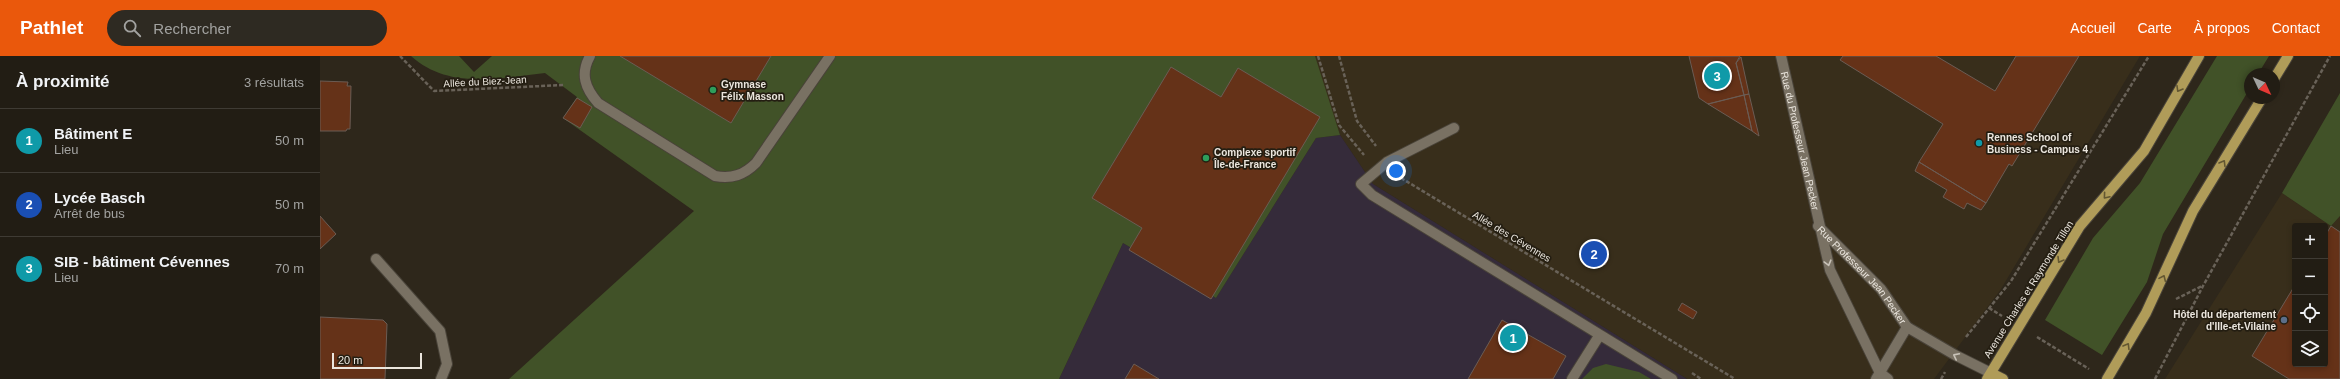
<!DOCTYPE html>
<html lang="fr">
<head>
<meta charset="utf-8">
<style>
	:root { --surface:#221d14; --page:#2e2a22; --text:#f1f3f6; --muted:#a2a2a0; --line:#3f3b34; --accent:#ea580c }
	body { margin:0; font-family:Arial,sans-serif; background:var(--page); color:var(--text) }
	.controls { position:absolute; right:12px; bottom:12px; display:grid; overflow:hidden; border-radius:4px; box-shadow:0 2px 6px #0003 }
	.controls button { width:36px; height:36px; display:grid; place-items:center; padding:0; border:0; border-bottom:1px solid var(--line); background:var(--surface); color:var(--text); font:20px sans-serif }
	.compass { position:absolute; left:1924px; top:12px; width:36px; height:36px; border-radius:50%; background:var(--surface); box-shadow:0 2px 6px #0003; rotate:134deg }
	.scale { position:absolute; left:12px; bottom:10px; width:90px; box-sizing:border-box; padding-left:4px; border:2px solid #ebe6de; border-top:0; font-size:11px; line-height:14px; white-space:nowrap; color:#ebe6de; -webkit-text-stroke:3px #241e12; paint-order:stroke }
	.you { position:absolute; left:1076px; top:115px; width:14px; height:14px; margin:-10px; border:3px solid #fff; border-radius:50%; background:#1a73e8; box-shadow:0 0 0 6px #1a73e833 }
	.badge { display:grid; place-items:center; width:26px; height:26px; border-radius:50%; background:var(--accent); color:#fff; font-size:13px; font-weight:700 }
	.pin { position:absolute; translate:-50% -50%; border:2px solid #fff; box-shadow:0 1px 4px #0006 }
	.list { margin:0; padding:0; list-style:none }
	h2 { display:flex; justify-content:space-between; align-items:center; height:52px; margin:0; padding:0 16px; font-size:17px }
	h2 small { font-size:13px; font-weight:400; color:var(--muted) }
	.list li { display:grid; grid-template-columns:26px 1fr auto; gap:12px; align-items:center; box-sizing:border-box; height:64px; padding:0 16px; border-top:1px solid var(--line) }
	.list b { display:block; font-size:15px; white-space:nowrap }
	.list p { margin:0; font-size:13px; white-space:nowrap; color:var(--muted) }
	.list em { font-size:13px; font-style:normal; color:var(--muted) }
	.icon { flex:none; width:22px; height:22px; fill:none; stroke:currentColor; stroke-width:2; stroke-linecap:round; stroke-linejoin:round }
	.map { position:relative; flex:none; width:2020px; height:323px; overflow:hidden }
	header { display:flex; align-items:center; gap:24px; box-sizing:border-box; height:56px; padding:0 20px; background:var(--accent); color:#fff }
	header strong { font-size:19px }
	nav { display:flex; gap:22px; margin-inline-start:auto; font-size:14px }
	.search { width:280px; height:36px; background:var(--page); display:flex; align-items:center; gap:10px; box-sizing:border-box; padding:0 14px; border-radius:22px; color:var(--muted); font-size:15px }
	main { display:flex }
	aside { flex:1; background:var(--surface) }
	.map>svg:first-child { display:block }
	.built { fill:#382e1b; fill-rule:evenodd }
	.education { fill:#352b3a }
	.green { fill:#415228 }
	.building { fill:#653218; stroke:#6b5c54 }
	.lines { fill:none; stroke-linecap:round; stroke-linejoin:round }
	.lane-casing { stroke:#494339; stroke-width:12 }
	.street-casing { stroke:#494339; stroke-width:12 }
	.primary-casing { stroke:#494339; stroke-width:12 }
	.path { stroke:#696258; stroke-width:2.5; stroke-dasharray:4 2; stroke-linecap:butt }
	.lane { stroke:#797163; stroke-width:10 }
	.street { stroke:#797163; stroke-width:10 }
	.primary { stroke:#b09c59; stroke-width:10 }
	.oneway { stroke:#635732 }
	.oneway2 { stroke:#c9c3b9 }
	.leisure-dot { fill:#2e9e5b; stroke:#241e12; stroke-width:1.5 }
	.culture-dot { fill:#0f9aa8; stroke:#241e12; stroke-width:1.5 }
	.service-dot { fill:#5c6f8a; stroke:#241e12; stroke-width:1.5 }
	.labels { text-anchor:middle; stroke-width:3.5; stroke-linejoin:round; paint-order:stroke }
	.street-label { font-size:10px; fill:#ebe6de; stroke:#241e12 }
	.poi-label { font-size:10px; font-weight:bold; fill:#ebe6de; stroke:#241e12; text-anchor:start }
</style>
</head>
<body>
<header>
<strong>Pathlet</strong>
<div class="search"><svg class="icon" aria-label="search" viewBox="0 0 24 24"><circle cx="10" cy="10" r="6"/><path d="M15 15l6 6"/></svg>Rechercher</div>
<nav><a>Accueil</a><a>Carte</a><a>À propos</a><a>Contact</a></nav>
</header>
<main>
<aside>
<h2>À proximité<small>3 résultats</small></h2>
<ul class="list">
<li><span class="badge" style="background:#0f9aa8">1</span><div><b>Bâtiment E</b><p>Lieu</p></div><em>50 m</em></li>
<li><span class="badge" style="background:#1a4fb4">2</span><div><b>Lycée Basch</b><p>Arrêt de bus</p></div><em>50 m</em></li>
<li><span class="badge" style="background:#0f9aa8">3</span><div><b>SIB - bâtiment Cévennes</b><p>Lieu</p></div><em>70 m</em></li>
</ul>
</aside>
<div class="map">
<svg width="2020" height="323" viewBox="0 0 2020 323">
	<rect width="100%" height="100%" fill="#2e271b"/>
	<path class="built" d="M992,0H1820L1681,233L1614,323H1367L1053,128L1020,79Z
		M1962,137L2011,170L2020,160V323H1845ZM1975,170H2005V308H1975Z"/>
	<path class="education" d="M1020,79L1053,128L1367,323H739L803,187L896,242L996,82Z"/>
	<path class="green" d="M91,0H139L154,16L172,0H995L1020,79L996,82L896,242L803,187L739,323H189L374,155L243,62L257,41L225,17C178,22 129,34 91,0Z
		M1897,0H1949L1938,18H1930V32L1843,178L1827,226L1782,299L1725,264L1773,182L1820,127Z
		M2020,37V160L2011,170L1962,137Z
		M1286,308L1319,316L1331,323H1262L1273,312Z"/>
	<path class="building" d="M300,0H451L411,67Z
		M1369,0H1420L1416,7L1424,39L1388,48L1379,42Z
		M1523,0H1616L1675,35L1696,0H1759L1692,110L1689,108L1666,147L1599,106L1623,68L1520,4Z
		M1421,1L1429,38L1424,39L1416,7Z
		M851,11L901,41L918,12L1000,61L891,243L809,194L822,172L772,142Z
		M0,25L28,26L27,30H31L30,73H27L26,75H0Z
		M1429,38L1439,80L1432,75L1424,39Z
		M1424,39L1432,75L1388,48Z
		M257,42L272,51L260,72L243,62Z
		M1599,106L1666,147L1661,154L1647,147L1644,153L1623,141L1627,134L1595,115Z
		M0,160L16,178L0,193Z
		M2011,170L2020,176V323H1969L1932,300L1975,229V308H2005V180Z
		M1273,193L1289,202L1285,209L1269,200Z
		M1362,247L1377,256L1373,263L1358,254Z
		M0,261L63,264L67,268L65,323H0Z
		M1182,264L1246,300L1233,323H1148Z
		M814,308L839,323H805Z"/>
	<g class="lines">
		<g class="lane-casing">
			<path id="lane" d="M270,0C260,18 265,32 278,47L395,120C412,123 424,119 436,107L510,0
				M1134,72L1067,106L1041,128L1052,139L1352,323
				M56,203L120,275L127,308L121,323
				M1252,323L1279,280
				M1556,323L1587,271"/>
		</g>
		<g class="street-casing">
			<g id="street">
				<path id="s1" d="M1461,0L1510,214L1560,317L1568,323"/>
				<path id="s2" d="M1498,170L1561,233L1587,271L1635,299L1671,317"/>
			</g>
		</g>
		<g class="primary-casing">
			<path id="primary" d="M1954,23L1968,0
				M1671,317L1683,323
				M1667,323L1760,170L1824,95L1879,0
				M1787,323L1826,257L1873,155L1942,42"/>
		</g>
		<path class="path" d="M80,0L114,35L244,29
			M998,0L1019,69L1044,99
			M1019,0L1037,65L1056,90
			M1081,122L1415,323
			M1856,243L1882,230
			M1669,252L1682,260
			M1646,281L1691,225L1829,0
			M1717,281L1769,313
			M1372,317L1381,323
			M1621,323L1625,316
			M1835,323L1883,230L2010,0"/>
		<use href="#lane" class="lane"/>
		<use href="#street" class="street"/>
		<use href="#primary" class="primary"/>
	</g>
	<defs><path id="oneway-chevron" d="M-2-3.5L2.5 0L-2 3.5" fill="none" stroke-width="1.6" stroke-linecap="round" stroke-linejoin="round"/></defs>
	<g class="oneway">
		<use href="#oneway-chevron" transform="translate(1859 33) rotate(120)"/>
		<use href="#oneway-chevron" transform="translate(1903 107) rotate(-59)"/>
		<use href="#oneway-chevron" transform="translate(1786 140) rotate(130)"/>
		<use href="#oneway-chevron" transform="translate(1740 204) rotate(121)"/>
		<use href="#oneway-chevron" transform="translate(1843 222) rotate(-66)"/>
		<use href="#oneway-chevron" transform="translate(1807 290) rotate(-59)"/>
	</g>
	<g class="oneway2">
		<use href="#oneway-chevron" transform="translate(1508 207) rotate(75)"/>
		<use href="#oneway-chevron" transform="translate(1636 300) rotate(-153)"/>
	</g>
	<g class="leisure-dot">
		<circle cx="393" cy="34" r="4"/>
		<circle cx="886" cy="102" r="4"/>
	</g>
	<circle class="culture-dot" cx="1659" cy="87" r="4"/>
	<circle class="service-dot" cx="1964" cy="264" r="4"/>
	<g class="labels">
		<g class="street-label">
			<text transform="translate(165 25) rotate(-3)" y="4">Allée du Biez-Jean</text>
			<text dy="4" stroke="none"><textPath href="#s1" startOffset="87">Rue du Professeur Jean Pecker</textPath></text>
			<text transform="translate(1192 180) rotate(31)" y="4">Allée des Cévennes</text>
			<text dy="4" stroke="none"><textPath href="#s2" startOffset="66">Rue Professeur Jean Pecker</textPath></text>
			<text transform="translate(1708 233) rotate(-58)" y="4">Avenue Charles et Raymonde Tillon</text>
		</g>
		<g class="poi-label">
			<text x="401" y="32">Gymnase<tspan x="401" dy="12">Félix Masson</tspan></text>
			<text x="1667" y="85">Rennes School of<tspan x="1667" dy="12">Business - Campus 4</tspan></text>
			<text x="894" y="100">Complexe sportif<tspan x="894" dy="12">Île-de-France</tspan></text>
			<text x="1956" y="262" text-anchor="end">Hôtel du département<tspan x="1956" dy="12">d'Ille-et-Vilaine</tspan></text>
		</g>
	</g>
</svg>
<div class="controls">
<button>+</button>
<button>−</button>
<button><svg class="icon" aria-label="locate" viewBox="0 0 24 24"><circle cx="12" cy="12" r="6"/><path d="M12 2v4M12 18v4M2 12h4M18 12h4"/></svg></button>
<button><svg class="icon" aria-label="layers" viewBox="0 0 24 24"><path d="M12 4l9 5-9 5-9-5zM3 14l9 5 9-5"/></svg></button>
</div>
<svg class="compass" viewBox="-18 -18 36 36"><path d="M0-13l5 13h-10z" fill="#e53935"/><path d="M0 13l5-13h-10z" fill="#a2a2a0"/></svg>
<div class="scale">20 m</div>
<div class="you"></div>
<div class="pin badge" style="left:1193px;top:282px;background:#0f9aa8">1</div>
<div class="pin badge" style="left:1274px;top:198px;background:#1a4fb4">2</div>
<div class="pin badge" style="left:1397px;top:20px;background:#0f9aa8">3</div>
</div>
</main>
</body>
</html>
